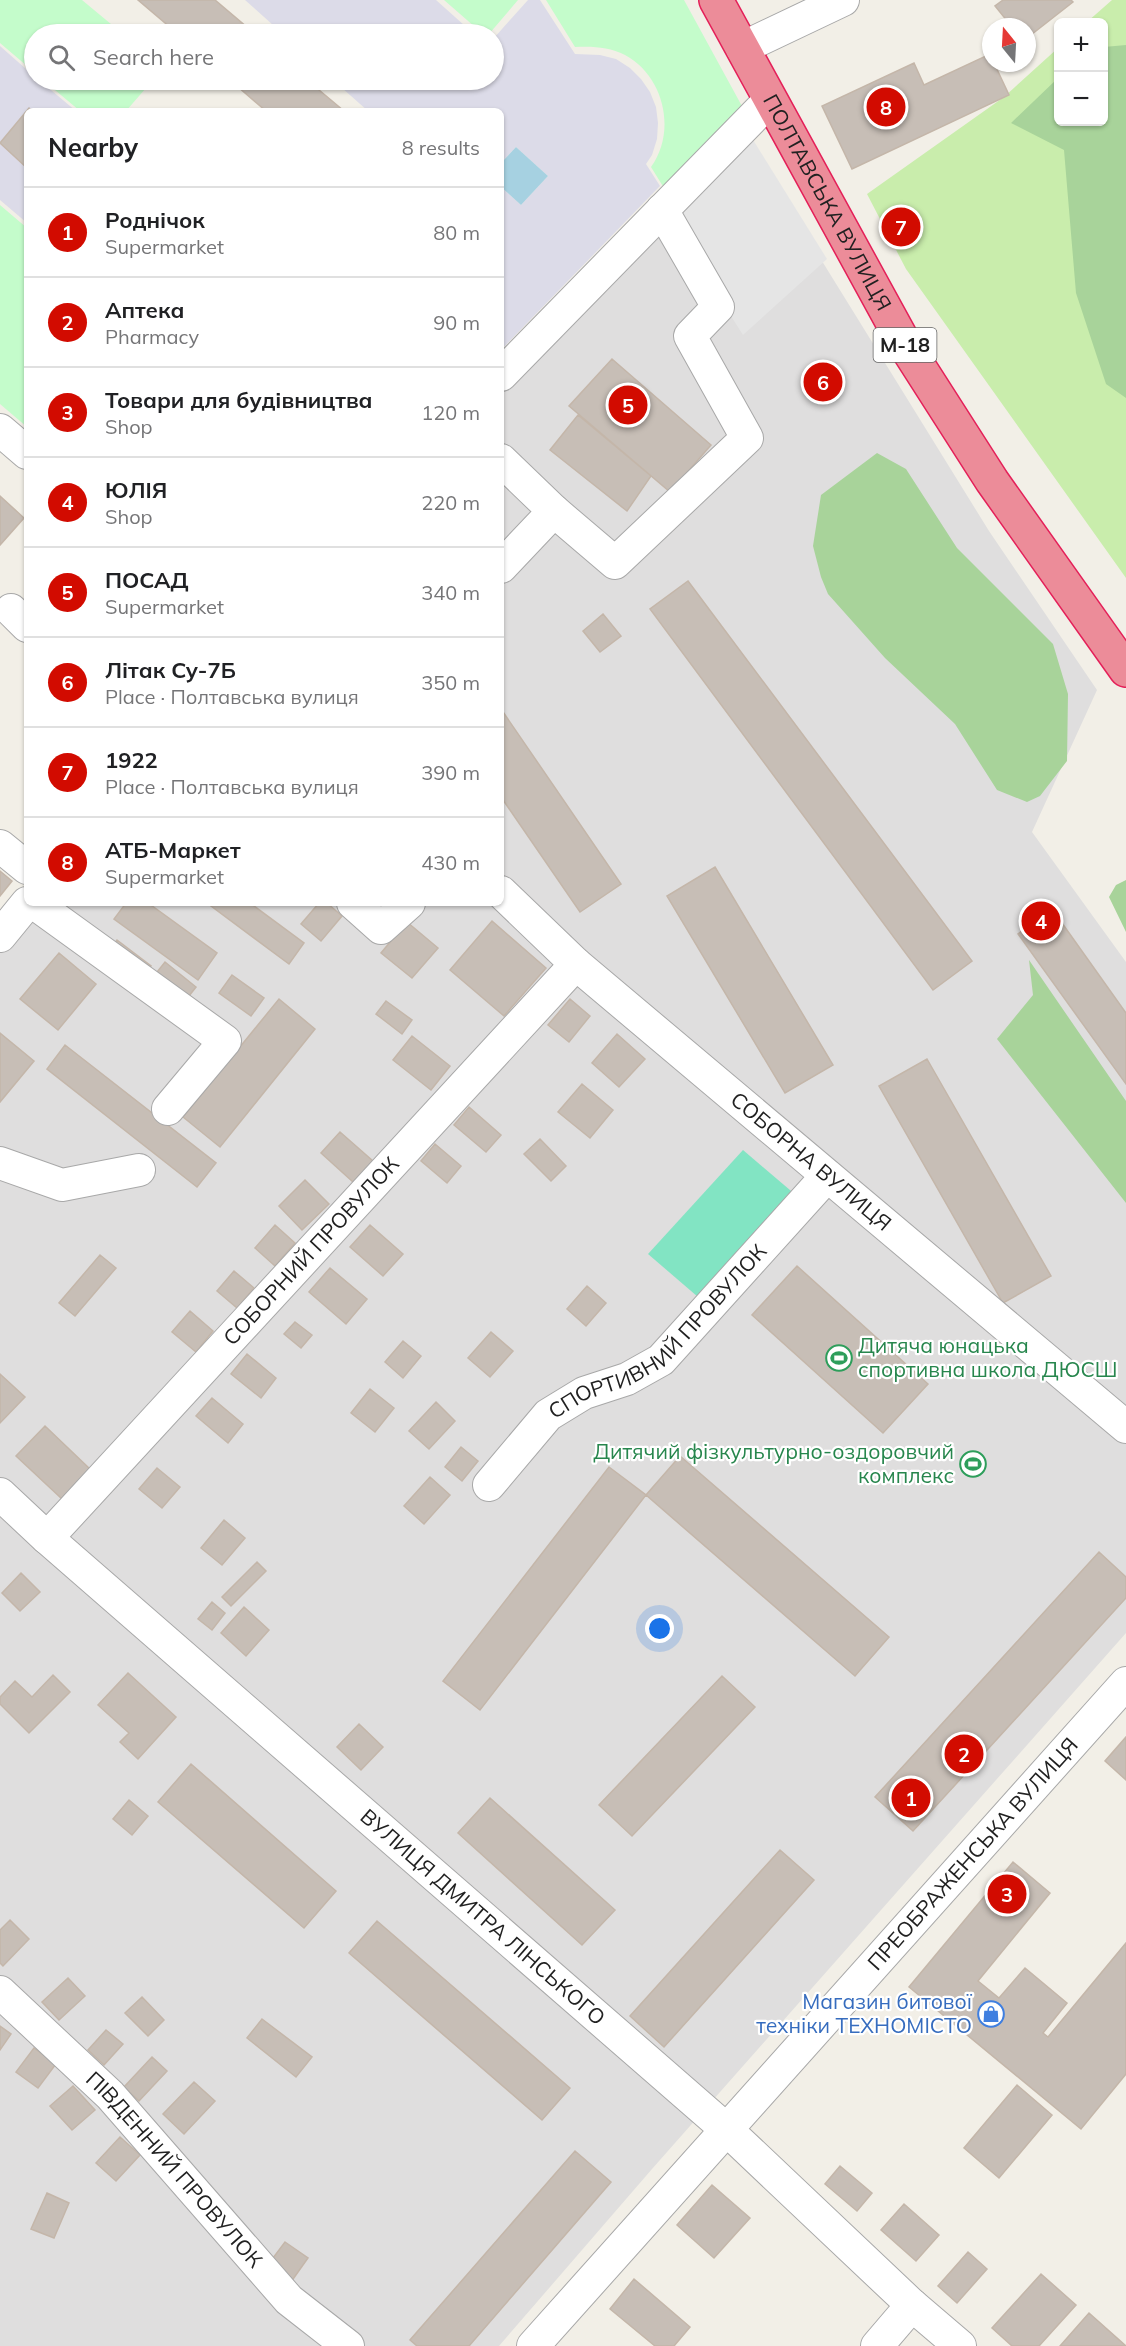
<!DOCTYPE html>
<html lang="en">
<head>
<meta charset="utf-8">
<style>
	:root { --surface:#fff; --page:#f6f6f6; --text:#202124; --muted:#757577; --line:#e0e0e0; --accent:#d20b00 }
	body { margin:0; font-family:Mulish,sans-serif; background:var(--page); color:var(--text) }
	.controls { position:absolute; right:18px; top:18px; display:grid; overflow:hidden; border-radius:9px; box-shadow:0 2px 4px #0004 }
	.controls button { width:54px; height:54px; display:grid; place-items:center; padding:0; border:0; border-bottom:2px solid var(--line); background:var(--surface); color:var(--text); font:30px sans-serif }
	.compass { position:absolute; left:982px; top:18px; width:54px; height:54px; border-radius:50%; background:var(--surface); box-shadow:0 2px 4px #0004; rotate:342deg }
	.you { position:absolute; left:660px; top:1629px; width:21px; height:21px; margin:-15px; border:4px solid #fff; border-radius:50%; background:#1a73e8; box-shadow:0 0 0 9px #1a73e833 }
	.badge { display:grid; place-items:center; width:39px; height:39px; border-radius:50%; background:var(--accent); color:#fff; font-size:20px; font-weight:700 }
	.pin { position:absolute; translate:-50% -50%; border:3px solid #fff; box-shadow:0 2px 6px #0006 }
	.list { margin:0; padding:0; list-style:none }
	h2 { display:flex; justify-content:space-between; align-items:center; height:78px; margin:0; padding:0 24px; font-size:26px }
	h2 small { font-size:20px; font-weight:400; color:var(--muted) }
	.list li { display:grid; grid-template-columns:39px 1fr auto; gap:18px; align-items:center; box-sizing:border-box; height:90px; padding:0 24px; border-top:2px solid var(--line) }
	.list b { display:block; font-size:22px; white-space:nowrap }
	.list p { margin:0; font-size:20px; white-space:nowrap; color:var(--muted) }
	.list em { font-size:20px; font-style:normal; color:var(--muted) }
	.icon { flex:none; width:33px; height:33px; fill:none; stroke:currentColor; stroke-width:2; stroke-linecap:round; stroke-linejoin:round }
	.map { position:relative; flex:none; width:1126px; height:2346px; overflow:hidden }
	.search { position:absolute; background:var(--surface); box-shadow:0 2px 4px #0004; left:24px; top:24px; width:480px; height:66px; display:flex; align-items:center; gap:15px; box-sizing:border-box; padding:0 21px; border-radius:33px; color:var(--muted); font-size:22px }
	.panel { position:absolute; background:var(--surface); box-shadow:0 2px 4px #0004; left:24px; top:108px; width:480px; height:798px; border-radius:9px }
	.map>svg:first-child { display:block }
	.residential { fill:#dfdede }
	.grass { fill:#c9edac }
	.forest { fill:#a8d39a }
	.park { fill:#c4fccb }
	.pitch { fill:#82e4c3 }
	.parking { fill:#e5e5e5 }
	.plaza { fill:#dcdbe8 }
	.water { fill:#a6d1e1 }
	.building { fill:#c7beb6; stroke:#c4b6a9; stroke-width:1.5 }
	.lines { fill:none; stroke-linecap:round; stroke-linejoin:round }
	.minor-casing { stroke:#a8a8a8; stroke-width:34 }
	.highway-casing { stroke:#e42059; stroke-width:36 }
	.minor { stroke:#fff; stroke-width:32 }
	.highway { stroke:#ec8c99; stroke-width:33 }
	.labels { text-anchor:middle; stroke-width:4.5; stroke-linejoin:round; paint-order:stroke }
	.shield { fill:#fff; stroke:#646464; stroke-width:1.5 }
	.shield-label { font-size:20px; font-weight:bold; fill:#212121 }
	.street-label { font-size:21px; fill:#212121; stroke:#fff }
	.leisure-label { font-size:21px; fill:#27864d; stroke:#fff; text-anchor:start }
	.shop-label { font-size:21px; fill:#366cbe; stroke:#fff; text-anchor:end }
</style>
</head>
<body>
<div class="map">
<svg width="1126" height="2346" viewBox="0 0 1126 2346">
	<rect width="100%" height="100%" fill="#f2efe7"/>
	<path class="residential" d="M744,135L989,531L1097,690L1032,832L1126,962V1633L652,2169L499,2346H0V953L38,903H501V392L656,225Z"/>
	<path class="grass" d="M1112,0H1126V578L906,269L867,194L1004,97L1058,48V122H1104V22H1087Z"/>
	<path class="forest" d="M1126,45V398L1106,384L1076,293L1064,150L1011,123L1058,78V122H1104V47Z
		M877,453L906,469L957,548L1053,644L1068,694L1067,761L1040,796L1027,802L997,790L955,724L885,658L828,594L821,577L813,546L821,495Z
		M1126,880V932L1109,897L1116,885Z
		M1029,960L1126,1101V1203L997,1039L1033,995Z"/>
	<path class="park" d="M0,0H82L123,34H34V72L0,43Z
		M444,0H518L489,34H483Z
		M546,0H684L743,108L664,188L651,167C677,131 664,76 625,55C609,47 593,46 575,47Z
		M43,80H153L126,111H80Z
		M0,205L27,228V427L0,404Z"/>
	<path class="pitch" d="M743,1150L797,1196L705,1303L648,1254Z"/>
	<path class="parking" d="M750,135L827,259L743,335L669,218Z"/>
	<path class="plaza" d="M245,0H436L474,34H283Z
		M528,0H540L575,54L600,55L616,59L630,68L641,79L650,92L656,107L658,123L657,139L652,155L646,164L660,186L501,350V187L521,205L548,176L516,147L501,163V111H368L333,80H494V38Z
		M0,46L34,76V80H39L76,111H27V223L0,200Z"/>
	<path class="water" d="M516,147L548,176L521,205L501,187V163Z"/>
	<path class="building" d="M138,0H215L255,34H178Z
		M1003,0H1071L1073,2L1027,38V27H1012L995,6Z
		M990,54L991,63H994L1009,95L852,169L822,106L914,63L924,85Z
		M230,80H307L344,111H266Z
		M29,108L32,111H27V168L0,143Z
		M612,359L711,445L670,492L569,406Z
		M578,415L651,476L627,511L550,450Z
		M0,496L24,518L0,545Z
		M688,581L972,961L933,990L650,609Z
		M603,614L621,636L600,652L583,631Z
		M501,709L621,884L580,912L501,797Z
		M715,867L833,1065L785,1093L667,896Z
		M0,871L12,881L0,896Z
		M126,903H148L217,953L198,980L114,919Z
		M207,903H250L304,943L289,964Z
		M319,903H327L342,916L321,941L301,924Z
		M1052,909L1126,1013V1084L1018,934Z
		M492,921L546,968L504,1016L450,970Z
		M407,922L438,948L412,978L381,953Z
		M117,940L151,966L144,975L110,949Z
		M59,953L96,984L58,1030L20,999Z
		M165,962L196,987L185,1001L153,977Z
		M232,975L264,998L251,1016L219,993Z
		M279,999L315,1029L220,1147L183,1117Z
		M570,999L590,1016L569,1042L548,1025Z
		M386,1001L412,1020L402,1034L376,1014Z
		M0,1033L34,1061L0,1102Z
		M617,1034L645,1059L619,1087L592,1063Z
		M412,1036L450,1066L431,1090L393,1060Z
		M65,1045L216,1163L197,1187L47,1069Z
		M927,1059L1051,1276L1003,1303L879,1086Z
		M582,1084L613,1110L590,1138L558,1112Z
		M469,1107L501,1135L486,1152L454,1125Z
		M340,1132L373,1161L353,1182L321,1153Z
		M540,1139L566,1166L551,1181L524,1154Z
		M435,1144L461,1166L447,1183L421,1161Z
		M305,1180L329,1204L302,1230L279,1206Z
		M275,1225L295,1243L275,1266L255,1248Z
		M370,1225L403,1254L383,1276L350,1247Z
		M100,1255L116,1268L75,1316L59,1303Z
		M797,1266L928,1384L883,1433L752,1315Z
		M330,1268L367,1299L346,1324L309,1292Z
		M234,1271L254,1288L237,1308L217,1291Z
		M587,1286L606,1303L586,1326L567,1309Z
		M190,1311L213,1331L196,1352L172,1332Z
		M295,1322L312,1335L301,1348L284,1334Z
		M491,1332L513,1351L490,1377L468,1358Z
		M403,1341L421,1356L403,1378L385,1362Z
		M247,1354L276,1378L261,1398L231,1374Z
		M0,1374L25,1397L0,1423Z
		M370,1389L394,1408L375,1432L351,1413Z
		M212,1398L243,1424L228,1443L196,1416Z
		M436,1402L455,1421L429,1449L409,1431Z
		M45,1426L91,1470L62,1499L16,1456Z
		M461,1447L478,1461L462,1481L445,1467Z
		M680,1456L889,1637L855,1676L646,1495Z
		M609,1467L646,1495L480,1710L443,1681Z
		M157,1468L180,1487L162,1508L139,1489Z
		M430,1477L450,1495L424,1524L404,1506Z
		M224,1520L245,1538L222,1565L201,1548Z
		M1099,1552L1126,1577V1598L913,1831L875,1797Z
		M257,1562L266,1571L231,1606L222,1597Z
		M21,1573L40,1592L20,1611L2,1593Z
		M212,1602L225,1613L212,1630L198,1619Z
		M244,1607L269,1630L246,1656L221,1633Z
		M128,1673L176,1717L138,1759L120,1742L129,1733L98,1705Z
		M53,1675L70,1692L29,1733L0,1704V1697L15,1681L32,1697Z
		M722,1676L755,1707L632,1836L599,1805Z
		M359,1724L383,1747L361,1770L337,1747Z
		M1126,1737V1780L1105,1761Z
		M191,1764L336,1891L304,1928L158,1802Z
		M490,1798L615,1910L582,1945L458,1833Z
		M129,1800L148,1816L132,1835L113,1819Z
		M780,1850L814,1880L664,2047L630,2016Z
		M1013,1862L1050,1893L978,1981L999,1998L1025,1968L1067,2003L1043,2033L1048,2037L1126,1943V2074L1081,2129L909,1987Z
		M10,1920L29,1939L3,1966L0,1963V1930Z
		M377,1921L570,2088L542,2120L349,1953Z
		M68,1978L85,1996L59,2020L42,2002Z
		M142,1997L164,2020L148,2036L125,2013Z
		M262,2019L312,2057L296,2077L247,2038Z
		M0,2026L11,2034L0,2050Z
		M106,2030L123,2044L104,2065L88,2050Z
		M34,2048L56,2064L38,2088L16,2072Z
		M152,2057L167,2071L139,2101L124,2087Z
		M194,2082L215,2101L184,2134L163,2114Z
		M1017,2085L1052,2115L999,2178L964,2148Z
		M73,2086L95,2110L72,2130L50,2106Z
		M120,2137L140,2155L116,2181L96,2163Z
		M575,2151L611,2182L469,2346H417L410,2340Z
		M840,2166L872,2193L857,2211L825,2184Z
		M712,2185L750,2218L714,2258L677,2225Z
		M47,2193L69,2203L54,2238L31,2229Z
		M904,2204L939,2235L916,2261L881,2230Z
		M285,2242L308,2258L291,2282L267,2266Z
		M968,2252L987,2269L957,2303L938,2286Z
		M1041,2274L1076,2305L1039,2346H1012L992,2328Z
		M634,2279L690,2327L674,2346H655L610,2309Z
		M1089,2313L1126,2346H1060Z"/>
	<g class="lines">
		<g class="minor-casing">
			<g id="minor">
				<path d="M742,48L843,0"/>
				<path d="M501,375L770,100"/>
				<path d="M0,430L27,453"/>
				<path d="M501,460L554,511L501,567"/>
				<path d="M554,511L615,563L747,438L690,336L718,307L662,210"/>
				<path d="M11,610L27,626"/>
				<path d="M0,846L27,868"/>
				<path id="s1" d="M501,892L576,964L1126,1427"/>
				<path d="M34,903L225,1041L168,1109"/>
				<path d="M353,903L381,928L409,903"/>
				<path d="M0,936L27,903"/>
				<path d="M0,1163L62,1185L139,1170"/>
				<path id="s2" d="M489,1485L548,1415L584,1393L627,1379L661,1360L827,1176"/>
				<path id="s3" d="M0,1494L47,1538L727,2130L912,2305L960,2346"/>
				<path id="s4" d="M47,1538L576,964"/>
				<path id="s5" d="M0,1992L110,2095L289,2300L348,2346"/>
				<path id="s6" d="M533,2346L1126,1683"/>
				<path d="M877,2346L912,2305"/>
			</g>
		</g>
		<g class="highway-casing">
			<g id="highway">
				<path id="s7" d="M716,0L905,345L992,481L1126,670"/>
			</g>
		</g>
		<use href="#minor" class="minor"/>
		<use href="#highway" class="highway"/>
	</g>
	<defs>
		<g id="stadium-ring" transform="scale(1.35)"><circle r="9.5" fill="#fff" stroke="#2e9e5b" stroke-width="1.5"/><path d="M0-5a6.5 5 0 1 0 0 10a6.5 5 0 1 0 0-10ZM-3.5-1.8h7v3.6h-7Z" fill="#2e9e5b"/></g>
		<g id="shop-ring" transform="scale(1.35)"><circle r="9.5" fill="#fff" stroke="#3f7fe0" stroke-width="1.5"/><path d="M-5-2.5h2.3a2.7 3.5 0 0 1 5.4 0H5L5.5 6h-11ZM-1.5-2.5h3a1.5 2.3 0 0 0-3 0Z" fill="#3f7fe0"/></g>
	</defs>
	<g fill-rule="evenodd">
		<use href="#stadium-ring" x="839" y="1358"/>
		<use href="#stadium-ring" x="973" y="1464"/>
		<use href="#shop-ring" x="991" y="2014"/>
	</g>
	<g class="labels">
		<rect class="shield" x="873.5" y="328" width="63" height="34" rx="4.5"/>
		<g class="shield-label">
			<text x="905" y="352">М-18</text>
		</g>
		<g class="street-label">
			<text dy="7" stroke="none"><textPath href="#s7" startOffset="231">ПОЛТАВСЬКА ВУЛИЦЯ</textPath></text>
			<text dy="7" stroke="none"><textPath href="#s1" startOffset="411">СОБОРНА ВУЛИЦЯ</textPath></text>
			<text dy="7" stroke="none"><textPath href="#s4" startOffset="390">СОБОРНИЙ ПРОВУЛОК</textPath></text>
			<text dy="7" stroke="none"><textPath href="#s2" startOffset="232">СПОРТИВНИЙ ПРОВУЛОК</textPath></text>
			<text dy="7" stroke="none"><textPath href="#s6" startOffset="660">ПРЕОБРАЖЕНСЬКА ВУЛИЦЯ</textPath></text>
			<text dy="7" stroke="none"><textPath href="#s3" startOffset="642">ВУЛИЦЯ ДМИТРА ЛІНСЬКОГО</textPath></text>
			<text dy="7" stroke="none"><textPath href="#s5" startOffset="249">ПІВДЕННИЙ ПРОВУЛОК</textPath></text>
		</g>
		<g class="leisure-label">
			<text x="858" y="1353">Дитяча юнацька<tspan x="858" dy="24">спортивна школа ДЮСШ</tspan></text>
			<text x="954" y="1459" text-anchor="end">Дитячий фізкультурно-оздоровчий<tspan x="954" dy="24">комплекс</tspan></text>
		</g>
		<g class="shop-label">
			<text x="972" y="2009">Магазин битової<tspan x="972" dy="24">техніки ТЕХНОМІСТО</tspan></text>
		</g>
	</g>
</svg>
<div class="controls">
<button>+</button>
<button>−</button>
</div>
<svg class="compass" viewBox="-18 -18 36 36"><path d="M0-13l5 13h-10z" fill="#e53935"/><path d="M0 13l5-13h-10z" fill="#757577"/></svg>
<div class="you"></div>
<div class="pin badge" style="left:911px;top:1798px">1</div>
<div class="pin badge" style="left:964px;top:1754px">2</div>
<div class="pin badge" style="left:1007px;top:1894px">3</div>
<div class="pin badge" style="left:1041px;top:921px">4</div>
<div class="pin badge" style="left:628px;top:405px">5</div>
<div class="pin badge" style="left:823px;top:382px">6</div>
<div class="pin badge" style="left:901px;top:227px">7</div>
<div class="pin badge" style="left:886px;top:107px">8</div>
<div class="search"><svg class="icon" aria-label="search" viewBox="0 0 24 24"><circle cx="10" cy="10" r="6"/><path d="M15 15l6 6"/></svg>Search here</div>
<section class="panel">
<h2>Nearby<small>8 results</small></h2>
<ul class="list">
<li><span class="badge">1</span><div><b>Роднічок</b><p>Supermarket</p></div><em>80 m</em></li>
<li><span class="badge">2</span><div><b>Аптека</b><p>Pharmacy</p></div><em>90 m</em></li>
<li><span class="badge">3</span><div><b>Товари для будівництва</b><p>Shop</p></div><em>120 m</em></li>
<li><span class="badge">4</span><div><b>ЮЛІЯ</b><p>Shop</p></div><em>220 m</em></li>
<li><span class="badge">5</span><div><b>ПОСАД</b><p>Supermarket</p></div><em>340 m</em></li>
<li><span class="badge">6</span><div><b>Літак Су-7Б</b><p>Place · Полтавська вулиця</p></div><em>350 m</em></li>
<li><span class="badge">7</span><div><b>1922</b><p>Place · Полтавська вулиця</p></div><em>390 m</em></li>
<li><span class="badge">8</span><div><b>АТБ-Маркет</b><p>Supermarket</p></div><em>430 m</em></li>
</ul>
</section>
</div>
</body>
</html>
